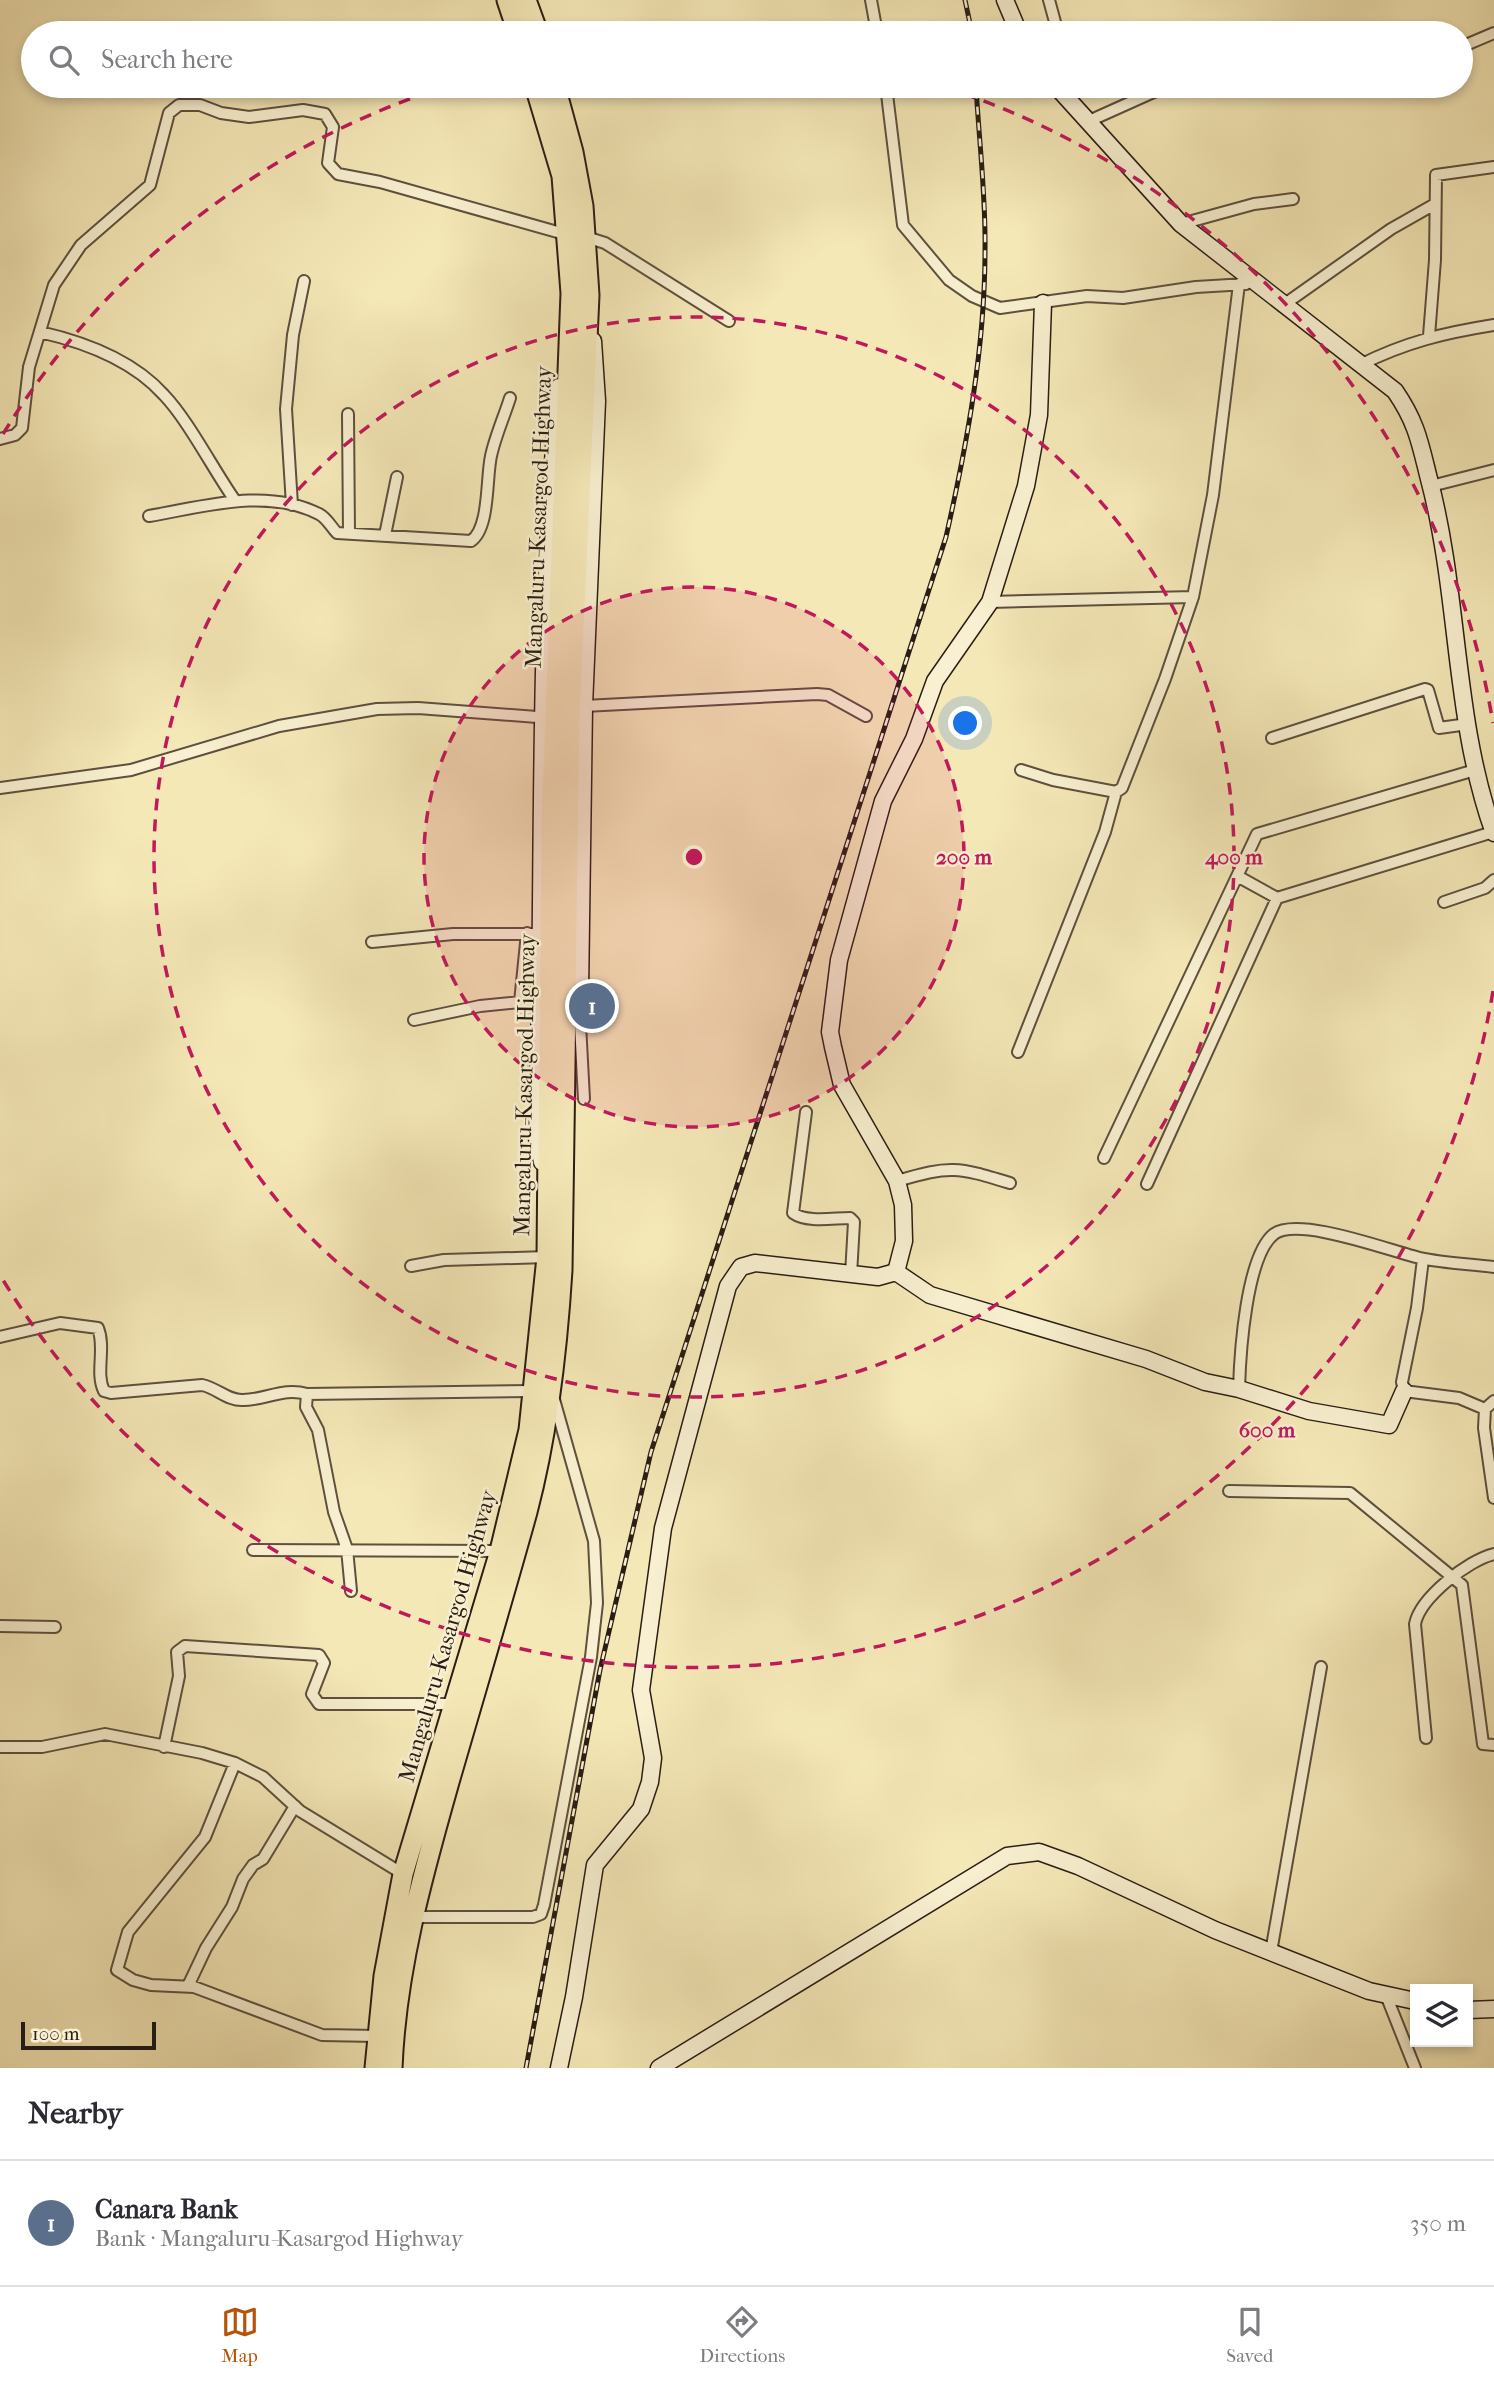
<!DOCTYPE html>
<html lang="en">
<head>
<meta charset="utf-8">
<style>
	:root { --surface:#fff; --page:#f7f7f7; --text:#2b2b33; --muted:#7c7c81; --line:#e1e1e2; --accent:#b45309 }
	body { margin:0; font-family:"IM FELL French Canon",serif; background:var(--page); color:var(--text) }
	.controls { position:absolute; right:21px; bottom:21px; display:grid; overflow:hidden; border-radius:0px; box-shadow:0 4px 10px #0003 }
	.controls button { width:63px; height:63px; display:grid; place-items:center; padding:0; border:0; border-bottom:2px solid var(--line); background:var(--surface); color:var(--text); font:35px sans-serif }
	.scale { position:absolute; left:21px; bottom:18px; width:135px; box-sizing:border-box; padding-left:7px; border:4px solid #2a1d15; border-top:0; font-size:19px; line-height:24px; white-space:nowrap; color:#2a1d15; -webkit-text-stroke:5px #f8f0d0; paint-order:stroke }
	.you { position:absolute; left:966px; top:724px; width:24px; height:24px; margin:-18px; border:5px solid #fff; border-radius:50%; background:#1a73e8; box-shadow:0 0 0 10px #1a73e833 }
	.badge { display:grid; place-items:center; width:46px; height:46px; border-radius:50%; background:var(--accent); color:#fff; font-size:23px; font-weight:700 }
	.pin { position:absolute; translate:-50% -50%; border:4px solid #fff; box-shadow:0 2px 7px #0006 }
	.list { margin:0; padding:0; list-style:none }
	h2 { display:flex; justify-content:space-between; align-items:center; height:91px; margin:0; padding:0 28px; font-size:30px }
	h2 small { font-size:23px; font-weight:400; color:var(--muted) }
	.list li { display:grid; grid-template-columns:46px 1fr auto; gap:21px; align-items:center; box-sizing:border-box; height:126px; padding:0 28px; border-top:2px solid var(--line) }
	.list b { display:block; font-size:26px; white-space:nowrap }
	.list p { margin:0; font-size:23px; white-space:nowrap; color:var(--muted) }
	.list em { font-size:23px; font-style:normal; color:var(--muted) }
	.icon { flex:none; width:38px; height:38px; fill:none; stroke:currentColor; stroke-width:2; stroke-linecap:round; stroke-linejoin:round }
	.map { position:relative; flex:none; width:1494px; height:2068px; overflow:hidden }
	.search { position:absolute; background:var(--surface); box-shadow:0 4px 10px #0003; left:21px; right:21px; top:21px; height:77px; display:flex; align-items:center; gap:18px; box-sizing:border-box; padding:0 24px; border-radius:38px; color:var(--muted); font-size:26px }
	.sheet { height:217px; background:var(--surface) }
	nav { display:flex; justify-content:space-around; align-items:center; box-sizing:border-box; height:98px; border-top:2px solid var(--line); background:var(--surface); font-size:19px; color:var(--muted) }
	nav a { display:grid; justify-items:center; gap:4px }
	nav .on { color:var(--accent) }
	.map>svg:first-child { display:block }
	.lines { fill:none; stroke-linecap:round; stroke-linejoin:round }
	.street-casing { stroke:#5d503e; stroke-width:14 }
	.secondary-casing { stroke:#2a1d15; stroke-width:19 }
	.highway-casing { stroke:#2a1d15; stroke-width:23 }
	.street { stroke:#f8f0d0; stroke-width:10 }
	.secondary { stroke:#f8f0d0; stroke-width:16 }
	.highway { stroke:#f5e8b7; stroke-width:19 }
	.rail-casing { stroke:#2a1d15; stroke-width:5 }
	.rail { stroke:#f8f0d0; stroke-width:2.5; stroke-dasharray:8; stroke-linecap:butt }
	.ring { fill:none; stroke:#c2185b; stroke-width:3.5; stroke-dasharray:12 9 }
	.labels { text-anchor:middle; stroke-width:5; stroke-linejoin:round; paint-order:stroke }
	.street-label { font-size:23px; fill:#2a1d15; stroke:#f8f0d0 }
	.centre { fill:#c2185b; stroke:#f8f0d0; stroke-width:3.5 }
	.ring-label { font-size:21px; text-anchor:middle; font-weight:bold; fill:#c2185b; stroke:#f8f0d0; stroke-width:5; stroke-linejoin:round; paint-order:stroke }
</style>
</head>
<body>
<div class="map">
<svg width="1494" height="2068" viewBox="0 0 1494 2068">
	<rect width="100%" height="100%" fill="#f5e8b7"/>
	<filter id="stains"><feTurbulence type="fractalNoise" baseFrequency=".00286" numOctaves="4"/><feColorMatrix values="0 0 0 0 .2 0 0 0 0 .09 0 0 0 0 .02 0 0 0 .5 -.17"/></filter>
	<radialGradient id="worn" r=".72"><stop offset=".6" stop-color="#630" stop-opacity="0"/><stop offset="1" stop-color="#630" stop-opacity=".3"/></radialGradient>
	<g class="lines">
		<g class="street-casing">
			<path id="street" d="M871,0L877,33
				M1049,0L1058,33
				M1461,47L1494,33
				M886,86L903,225L949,280L972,296L1000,308L1087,296L1123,298L1196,287L1246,284
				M1089,121L1167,86
				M1181,224L1254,204L1293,199
				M586,237L605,243L729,321
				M1282,306L1391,229L1435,204
				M40,332C84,342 132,359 164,395C188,420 213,469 234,499
				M1429,336L1435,260L1436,175L1494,167
				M1360,365C1406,342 1444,333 1494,325
				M348,414L349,533
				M0,439L15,435L22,428L29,367L54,285L81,245L150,185L169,113L179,105H200L221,113L249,117L303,110L325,114L333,127L328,163L338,174L380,182L568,235
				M1431,486L1494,470
				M292,505L286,409L293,335L304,281
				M149,516C203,507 266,487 319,514C327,518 331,527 337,533L471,541C490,528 486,478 491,456C495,437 504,417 510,398
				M385,535L397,477
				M990,602L1193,597
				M584,706L817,694L828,695L866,716
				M1272,738L1425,689L1428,690L1439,728L1468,724
				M1021,770L1053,780L1116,792
				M0,788L131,770L279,726L377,709L418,708L550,718
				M1239,877L1277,898L1493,832
				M1444,902L1485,888L1494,880
				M372,942L453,934H534
				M579,1005L584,1099
				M414,1020L480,1006L520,1002L527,933
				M1018,1052L1105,832L1116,792L1122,788L1165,679L1193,597L1213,495L1239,284
				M806,1112L793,1213C807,1223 833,1218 850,1218L854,1222L851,1275
				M1104,1158L1257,834L1475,770
				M897,1181C951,1165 957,1167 1010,1183
				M1147,1184L1277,898
				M1423,1259L1417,1308L1402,1382L1404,1391L1459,1398L1485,1409
				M411,1266L444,1260L547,1257
				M0,1337L60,1323L98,1328C106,1348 95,1373 104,1391L111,1393L202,1385C217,1388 228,1401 243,1400C266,1400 283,1387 307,1394L534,1391
				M1239,1389C1240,1354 1246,1256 1274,1234C1299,1216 1390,1251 1420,1258C1443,1263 1470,1264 1494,1267
				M307,1394L306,1407L318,1430L334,1512L347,1549L351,1591
				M1494,1401L1485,1409L1484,1428L1494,1498
				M1229,1491L1350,1493L1462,1585L1483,1744L1494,1745
				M253,1550L500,1551
				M0,1626L55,1627
				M1426,1738L1415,1624C1420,1598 1468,1560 1494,1554
				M0,1747H42L105,1734L202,1753L235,1763L263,1777L300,1811L403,1874
				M164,1747L179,1676L177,1652L185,1646L319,1655L324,1663L312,1694L319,1704H453
				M235,1763L205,1837L128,1932L117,1970L133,1980L151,1985L194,1987L322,2035L377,2036
				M412,1917H533L541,1914L544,1905L591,1657L597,1603L594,1541L553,1396
				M1271,1952L1321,1667
				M188,1986L206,1948L232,1907L243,1879L253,1865L263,1859L295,1806
				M1386,1995L1415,2068"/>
		</g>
		<g class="secondary-casing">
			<path id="secondary" d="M1005,0L1019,33
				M1056,86L1181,224L1395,391C1417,423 1420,443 1429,479C1460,595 1453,720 1494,833
				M566,1026L579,1005L580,993L584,706L597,401L593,341
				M542,1162L537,1138C545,888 536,637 559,387
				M896,1272L904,1241L903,1205L897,1181L842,1085L833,1047L830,1032L839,960L883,801L914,739L935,681L990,602L1026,486L1039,415L1043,303
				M896,1272L930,1295L1146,1359L1205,1382L1239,1389L1309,1411L1389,1425L1404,1391
				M1468,2010L1494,2009
				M559,2068L574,1997L595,1865L641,1809L650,1782L653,1758L641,1690L663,1528L728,1286L741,1267L755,1263L878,1277L896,1272
				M659,2068L1007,1856L1039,1852L1078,1866L1215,1930L1369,1991L1415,2001"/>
		</g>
		<g class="highway-casing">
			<path id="highway" d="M507,0L518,33
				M526,0L538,33
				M375,2068L384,1976L403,1874L500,1551L529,1430L547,1257L551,819L571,293L562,176L535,86
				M392,2068C396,1970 422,1877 449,1782C475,1692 502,1602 527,1512C548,1432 557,1352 562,1270L570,719L589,295L583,206L573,152L555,86"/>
		</g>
		<use href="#street" class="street"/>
		<use href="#secondary" class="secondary"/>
		<use href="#highway" class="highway"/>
		<g class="rail-casing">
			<path id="rail" d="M965,0L972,33
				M526,2068L600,1670L651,1452L946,537C967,444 985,347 985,251C986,196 979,141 976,86"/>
		</g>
		<use href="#rail" class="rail"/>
	</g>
	<circle cx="694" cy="857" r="270" fill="#c2185b" fill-opacity=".12"/>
	<g class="ring">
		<circle cx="694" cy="857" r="270"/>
		<circle cx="694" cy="857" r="540"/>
		<path d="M1493 991A810 810 0 0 1 3 1280M3 434A810 810 0 0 1 444 87M944 87A810 810 0 0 1 1493 723"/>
	</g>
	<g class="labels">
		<g class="street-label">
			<text transform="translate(538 517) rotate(-88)" y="8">Mangaluru-Kasargod Highway</text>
			<text transform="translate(524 1085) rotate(-89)" y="8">Mangaluru-Kasargod Highway</text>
			<text transform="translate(447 1636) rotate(-74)" y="8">Mangaluru-Kasargod Highway</text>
		</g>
	</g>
	<circle cx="694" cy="857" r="10" class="centre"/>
	<g class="ring-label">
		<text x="964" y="864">200 m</text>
		<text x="1234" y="864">400 m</text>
		<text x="1267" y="1437">600 m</text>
	</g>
	<rect width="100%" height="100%" filter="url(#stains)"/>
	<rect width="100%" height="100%" fill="url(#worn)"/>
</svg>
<div class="controls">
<button><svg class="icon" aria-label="layers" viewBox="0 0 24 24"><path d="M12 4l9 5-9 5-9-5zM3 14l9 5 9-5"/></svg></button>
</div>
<div class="scale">100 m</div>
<div class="you"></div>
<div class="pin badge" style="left:592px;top:1006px;background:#5c6f8a">1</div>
<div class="search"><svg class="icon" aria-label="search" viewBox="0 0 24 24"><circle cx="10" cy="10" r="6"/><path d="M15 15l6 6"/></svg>Search here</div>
</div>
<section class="sheet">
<h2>Nearby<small></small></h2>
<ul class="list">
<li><span class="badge" style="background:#5c6f8a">1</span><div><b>Canara Bank</b><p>Bank · Mangaluru-Kasargod Highway</p></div><em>350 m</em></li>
</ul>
</section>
<nav>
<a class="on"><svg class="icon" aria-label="map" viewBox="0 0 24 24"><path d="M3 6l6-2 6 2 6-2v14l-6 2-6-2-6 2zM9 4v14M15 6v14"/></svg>Map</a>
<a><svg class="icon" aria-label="directions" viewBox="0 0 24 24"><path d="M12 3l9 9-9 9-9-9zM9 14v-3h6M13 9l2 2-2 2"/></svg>Directions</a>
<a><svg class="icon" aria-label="saved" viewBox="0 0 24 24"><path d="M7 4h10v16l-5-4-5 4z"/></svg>Saved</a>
</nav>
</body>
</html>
